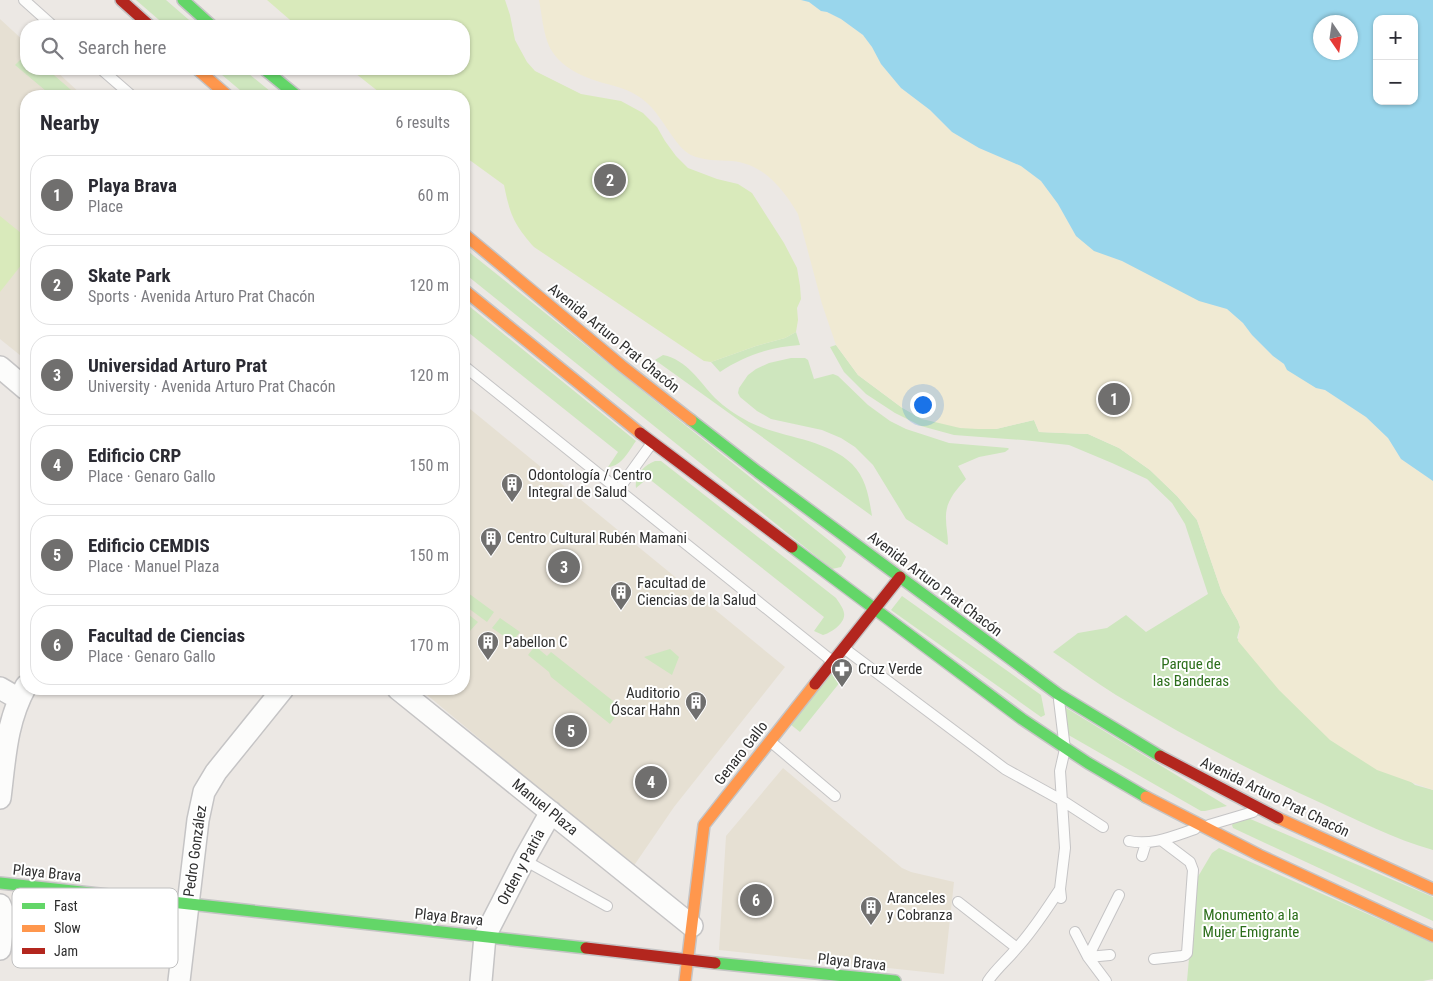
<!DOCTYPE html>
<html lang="en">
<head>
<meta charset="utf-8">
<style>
	:root { --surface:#fff; --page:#f7f7f7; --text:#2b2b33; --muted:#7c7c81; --line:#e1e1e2; --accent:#706f6e }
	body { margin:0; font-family:"Roboto Condensed",sans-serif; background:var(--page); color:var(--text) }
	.controls { position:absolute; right:15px; top:15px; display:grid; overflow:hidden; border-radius:10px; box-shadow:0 1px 4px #0004 }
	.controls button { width:45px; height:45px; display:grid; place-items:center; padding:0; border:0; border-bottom:1px solid var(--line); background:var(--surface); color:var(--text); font:25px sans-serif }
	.compass { position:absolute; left:1313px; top:15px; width:45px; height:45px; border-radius:50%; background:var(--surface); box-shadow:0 1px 4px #0004; rotate:167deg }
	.you { position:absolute; left:922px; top:404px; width:18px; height:18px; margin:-12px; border:4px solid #fff; border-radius:50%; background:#1a73e8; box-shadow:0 0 0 8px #1a73e833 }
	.badge { display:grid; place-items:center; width:32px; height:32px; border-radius:50%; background:var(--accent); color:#fff; font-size:16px; font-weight:700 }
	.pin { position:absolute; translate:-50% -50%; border:2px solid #fff; box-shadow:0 1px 5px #0006 }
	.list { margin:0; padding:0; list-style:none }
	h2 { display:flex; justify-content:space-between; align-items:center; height:65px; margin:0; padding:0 20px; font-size:21px }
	h2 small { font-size:16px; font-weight:400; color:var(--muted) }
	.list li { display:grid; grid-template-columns:32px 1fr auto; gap:15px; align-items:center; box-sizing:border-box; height:80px; margin:0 10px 10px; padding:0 10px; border:1px solid var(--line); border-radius:20px }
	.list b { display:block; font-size:19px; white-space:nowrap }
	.list p { margin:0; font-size:16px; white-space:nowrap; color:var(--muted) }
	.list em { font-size:16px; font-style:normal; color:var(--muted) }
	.icon { flex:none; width:28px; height:28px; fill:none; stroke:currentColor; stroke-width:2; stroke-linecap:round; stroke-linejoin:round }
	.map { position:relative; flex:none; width:1433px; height:981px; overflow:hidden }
	.search { position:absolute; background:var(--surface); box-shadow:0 1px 4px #0004; left:20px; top:20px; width:450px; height:55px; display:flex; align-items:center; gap:12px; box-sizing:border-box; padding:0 18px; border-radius:20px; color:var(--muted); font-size:19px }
	.panel { position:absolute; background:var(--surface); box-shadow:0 1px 4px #0004; left:20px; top:90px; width:450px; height:605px; border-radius:20px }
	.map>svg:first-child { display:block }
	.education { fill:#e6e0d3 }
	.green { fill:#cee6be }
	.sand { fill:#f0ead3 }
	.pitch { fill:#d9eabb }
	.water { fill:#99d6ec; fill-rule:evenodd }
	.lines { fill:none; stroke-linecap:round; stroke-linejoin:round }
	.lane-casing { stroke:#c5c4c5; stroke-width:12 }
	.street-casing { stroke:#c5c4c5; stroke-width:24 }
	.fast-casing { stroke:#c5c4c5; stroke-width:14 }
	.slow-casing { stroke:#c5c4c5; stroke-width:14 }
	.jam-casing { stroke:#c5c4c5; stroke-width:14 }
	.lane { stroke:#fcfcfb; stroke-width:10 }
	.street { stroke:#fcfcfb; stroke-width:21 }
	.fast { stroke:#63d668; stroke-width:11 }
	.slow { stroke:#ff974d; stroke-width:11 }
	.jam { stroke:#b3261e; stroke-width:11 }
	.labels { text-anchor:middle; stroke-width:4; stroke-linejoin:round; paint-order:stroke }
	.street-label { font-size:15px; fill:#2e2e2e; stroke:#fff }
	.poi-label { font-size:15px; fill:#2e2e2e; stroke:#fff; text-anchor:start }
	.park-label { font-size:15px; fill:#2c6e1b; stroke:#fff }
	.key { fill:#fff; stroke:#c0c0c0; stroke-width:1 }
	.key-label { font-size:14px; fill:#2e2e2e }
</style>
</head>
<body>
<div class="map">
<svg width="1433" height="981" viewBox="0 0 1433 981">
	<rect width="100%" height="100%" fill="#ece8e4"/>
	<path class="education" d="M0,19L26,43V69H54L83,96H26V360L0,339Z
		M464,404L785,667L674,807L633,867L420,689H464Z
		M783,768L902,868L911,872L954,882L944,974L719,950L726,836Z"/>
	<path class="green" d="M136,0H166L196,26H166Z
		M26,54V69H47L78,96H52L15,65Z
		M215,69H243L276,96H247Z
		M464,248L841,550L846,557L841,567L832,569L464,273Z
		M464,302L636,441C628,452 622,466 608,467L618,452L464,329Z
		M796,332L800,345C771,347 745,355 720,372L711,362L756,346L785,338Z
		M836,345L858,375L901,407L922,419L996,429L1034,420L1039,432L1088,434L1119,448L1150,470L1177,496L1197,520L1222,593L1238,621L1240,627L1237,638L1415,785L1433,790V850C1394,839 1357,820 1321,803C1250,771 1182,735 1116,695C1095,682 1074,666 1053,652L1078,633L1107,628L1126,615L1146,632L1208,594L1185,524L1172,503L1147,479L1112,463L1069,445L1023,440L954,435L921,426L895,413L866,394L844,372L830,347Z
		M663,355C687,360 699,381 715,398C724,407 738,416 749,422C781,438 825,438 852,464C866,478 869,497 872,516L655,360Z
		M791,358H805L808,360L814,379L833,374L838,376L868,405L890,421L906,429L949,443L1008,448L1009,449L1005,452L979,457L958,466L966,479C955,491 945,502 946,519C946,527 948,536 948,544L947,545L906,519L873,465L855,447L841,438L822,430L771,419L757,411L740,397L738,393L739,388L748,375L756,369L769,363Z
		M655,461H661L836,598C839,603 843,607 844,613C846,623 831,633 823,635L814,631L824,617L648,478L636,488C634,476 644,465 655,461Z
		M464,590L494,612L487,622L464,605Z
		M902,596L1041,695L1045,715L1041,717L891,610Z
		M464,611L478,622L469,632L464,628Z
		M500,618L520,632L512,642L492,628Z
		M535,646L547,656L551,652L622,708L610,724L551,677L549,672L528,655Z
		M670,649L679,657L672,675L644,657Z
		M835,668L845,676L800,732L790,724Z
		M1063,706L1227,806L1205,811H1201L1065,733Z
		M1248,818L1433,897V921L1233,828L1232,825L1234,822Z
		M1219,848L1433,943V979L1423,981H1187L1196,880L1212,853Z"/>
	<path class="sand" d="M539,0H801L809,2L821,11L827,12L841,19L863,35L872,47L881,64L901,88L930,110L952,132L979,148L1021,166L1041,181L1058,204L1076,236L1098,252L1122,261L1213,305L1227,309L1243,323L1252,335L1273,356L1307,381L1316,388L1325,390L1366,417L1388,438L1401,459L1433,481V790L1377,770L1330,740L1279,690L1238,641L1240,627L1238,621L1222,593L1197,520L1177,496L1150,470L1119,448L1088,434L1039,432L1034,420L996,429H978L960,428L922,419L901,407L858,375L836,345L822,304L798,214C783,189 764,164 732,161C718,160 704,161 691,155C675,147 663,117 647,103C634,91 620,87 603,83C583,77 561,68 550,48C543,34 542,15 539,0Z"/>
	<path class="pitch" d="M267,0H505L510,15L515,40L527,62L535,71L581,94L621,101L643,113L657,127L665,141L676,156L688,168L717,179L738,184L752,193L784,243L797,268L800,286L801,299L797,308L798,320L796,332L785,338L756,346L711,362L704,361L534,247C514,224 510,215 504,185L464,156V96H384L350,69H464V26H297Z
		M0,216L26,237V259L0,292Z"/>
	<path class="water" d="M801,0H1433V481L1401,459L1388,438L1366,417L1325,390L1316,388L1287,370L1284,364L1273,356L1252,335L1243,323L1227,309L1199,301L1122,261L1094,251L1076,236L1058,204L1041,181L1021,166L979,148L952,132L930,110L901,88L881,64L872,47L863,35L841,19L827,12L821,11L809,2ZM1377,19H1414V101H1377ZM1320,22H1350V52H1320Z"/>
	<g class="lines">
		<g class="lane-casing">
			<path id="lane" d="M24,0L53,26
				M101,69L132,96
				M464,366L832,661
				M618,490L652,443
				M845,649L1005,769L1063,801L1103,827
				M1059,700L1065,749L1060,771L1065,848L1060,889L1061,898
				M771,742L835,796
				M1209,825L1253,812
				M1129,841C1152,846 1174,836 1195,829
				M1142,856L1146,843
				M524,860L607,906
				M958,902L1017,948
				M1075,932L1088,957L1106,981
				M1110,955L1088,957L1119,895
				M1154,959L1182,956L1185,955L1187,953L1193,870L1190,862L1161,840
				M988,981C996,969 1007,960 1016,949C1033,931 1046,910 1060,889"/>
		</g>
		<g class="street-casing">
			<path id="street" d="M0,367L26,389
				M0,688L19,699
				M398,689L692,926
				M0,798C5,758 6,722 26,686
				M0,905L4,915L0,949
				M179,981L198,820L204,792L216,772L283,689
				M481,981L485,936L524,860L551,812"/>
		</g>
		<g class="fast-casing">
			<path id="fast" d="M183,0L212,26
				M264,69L297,96
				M691,420L758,472L1058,694L1160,756
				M792,547L1022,719L1088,763L1146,797
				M0,883L586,948
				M715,963L895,981"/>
		</g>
		<g class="slow-casing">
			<path id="slow" d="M197,69L228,96
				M464,234L622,366L691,420
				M464,290L640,433
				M1146,797L1259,855L1433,936
				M1278,818L1433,889
				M685,981L704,825L815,684"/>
		</g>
		<g class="jam-casing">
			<path id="jam" d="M121,0L150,26
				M640,433L792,547
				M815,684L900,577
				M1160,756L1278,818
				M586,948L715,963"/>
		</g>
		<use href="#lane" class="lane"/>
		<use href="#street" class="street"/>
		<use href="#fast" class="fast"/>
		<use href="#slow" class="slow"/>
		<use href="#jam" class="jam"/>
	</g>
	<defs>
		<g id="building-pin" transform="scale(1.125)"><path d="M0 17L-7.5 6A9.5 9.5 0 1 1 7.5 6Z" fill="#706f6e" stroke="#fff"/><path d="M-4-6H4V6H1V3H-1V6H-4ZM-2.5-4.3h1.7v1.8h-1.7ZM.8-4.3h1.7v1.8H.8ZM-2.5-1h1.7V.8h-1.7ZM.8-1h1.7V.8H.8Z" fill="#fff"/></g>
		<g id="pharmacy-pin" transform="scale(1.125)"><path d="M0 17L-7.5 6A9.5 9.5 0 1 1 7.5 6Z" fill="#706f6e" stroke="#fff"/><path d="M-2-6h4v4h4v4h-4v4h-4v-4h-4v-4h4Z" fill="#fff"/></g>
	</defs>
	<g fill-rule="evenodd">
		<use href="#building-pin" x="512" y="484"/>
		<use href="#building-pin" x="491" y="538"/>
		<use href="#building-pin" x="621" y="592"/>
		<use href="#building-pin" x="488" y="642"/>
		<use href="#pharmacy-pin" x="842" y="669"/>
		<use href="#building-pin" x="696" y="702"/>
		<use href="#building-pin" x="871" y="907"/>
	</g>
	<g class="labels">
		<g class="street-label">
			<text transform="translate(614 338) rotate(39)" y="5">Avenida Arturo Prat Chacón</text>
			<text transform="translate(935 584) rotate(37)" y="5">Avenida Arturo Prat Chacón</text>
			<text transform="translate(741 753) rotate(-52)" y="5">Genaro Gallo</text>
			<text transform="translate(1275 797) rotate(26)" y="5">Avenida Arturo Prat Chacón</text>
			<text transform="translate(545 807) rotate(39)" y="5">Manuel Plaza</text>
			<text transform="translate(195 851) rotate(-82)" y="5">Pedro González</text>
			<text transform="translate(521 867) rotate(-62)" y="5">Orden y Patria</text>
			<text transform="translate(47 873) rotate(6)" y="5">Playa Brava</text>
			<text transform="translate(449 917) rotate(6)" y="5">Playa Brava</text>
			<text transform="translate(852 962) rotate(6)" y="5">Playa Brava</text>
		</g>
		<g class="poi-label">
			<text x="528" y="480">Odontología / Centro<tspan x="528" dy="17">Integral de Salud</tspan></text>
			<text x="507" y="543">Centro Cultural Rubén Mamani</text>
			<text x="637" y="588">Facultad de<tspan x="637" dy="17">Ciencias de la Salud</tspan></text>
			<text x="504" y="647">Pabellon C</text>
			<text x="858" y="674">Cruz Verde</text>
			<text x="680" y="698" text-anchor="end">Auditorio<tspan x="680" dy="17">Óscar Hahn</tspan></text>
			<text x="887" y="903">Aranceles<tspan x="887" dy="17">y Cobranza</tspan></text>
		</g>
		<g class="park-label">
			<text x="1191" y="669">Parque de<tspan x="1191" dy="17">las Banderas</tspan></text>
			<text x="1251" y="920">Monumento a la<tspan x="1251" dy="17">Mujer Emigrante</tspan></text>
		</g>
	</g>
	<rect x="12" y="888" width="166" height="80" rx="8" class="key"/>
	<rect x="22" y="903" width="23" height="6" fill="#63d668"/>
	<rect x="22" y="925" width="23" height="7" fill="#ff974d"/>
	<rect x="22" y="948" width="23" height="6" fill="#b3261e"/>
	<g class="key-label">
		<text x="54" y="911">Fast</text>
		<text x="54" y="933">Slow</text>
		<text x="54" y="956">Jam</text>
	</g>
</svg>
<div class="controls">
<button>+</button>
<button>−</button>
</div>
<svg class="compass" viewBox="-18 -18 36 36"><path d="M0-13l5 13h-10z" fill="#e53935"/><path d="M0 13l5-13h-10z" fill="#7c7c81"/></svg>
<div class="you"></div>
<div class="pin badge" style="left:1114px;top:399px">1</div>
<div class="pin badge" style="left:610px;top:180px">2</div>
<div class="pin badge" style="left:564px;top:567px">3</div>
<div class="pin badge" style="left:651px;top:782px">4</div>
<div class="pin badge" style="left:571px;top:731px">5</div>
<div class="pin badge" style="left:756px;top:900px">6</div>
<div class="search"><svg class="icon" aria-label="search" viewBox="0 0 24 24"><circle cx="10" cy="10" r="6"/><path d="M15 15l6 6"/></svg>Search here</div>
<section class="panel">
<h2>Nearby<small>6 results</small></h2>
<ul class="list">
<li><span class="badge">1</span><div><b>Playa Brava</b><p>Place</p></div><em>60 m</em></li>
<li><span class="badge">2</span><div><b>Skate Park</b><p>Sports · Avenida Arturo Prat Chacón</p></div><em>120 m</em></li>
<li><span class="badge">3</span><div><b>Universidad Arturo Prat</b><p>University · Avenida Arturo Prat Chacón</p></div><em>120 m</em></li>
<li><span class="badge">4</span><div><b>Edificio CRP</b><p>Place · Genaro Gallo</p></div><em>150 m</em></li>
<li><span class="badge">5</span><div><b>Edificio CEMDIS</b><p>Place · Manuel Plaza</p></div><em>150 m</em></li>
<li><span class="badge">6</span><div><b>Facultad de Ciencias</b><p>Place · Genaro Gallo</p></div><em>170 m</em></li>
</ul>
</section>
</div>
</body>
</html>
